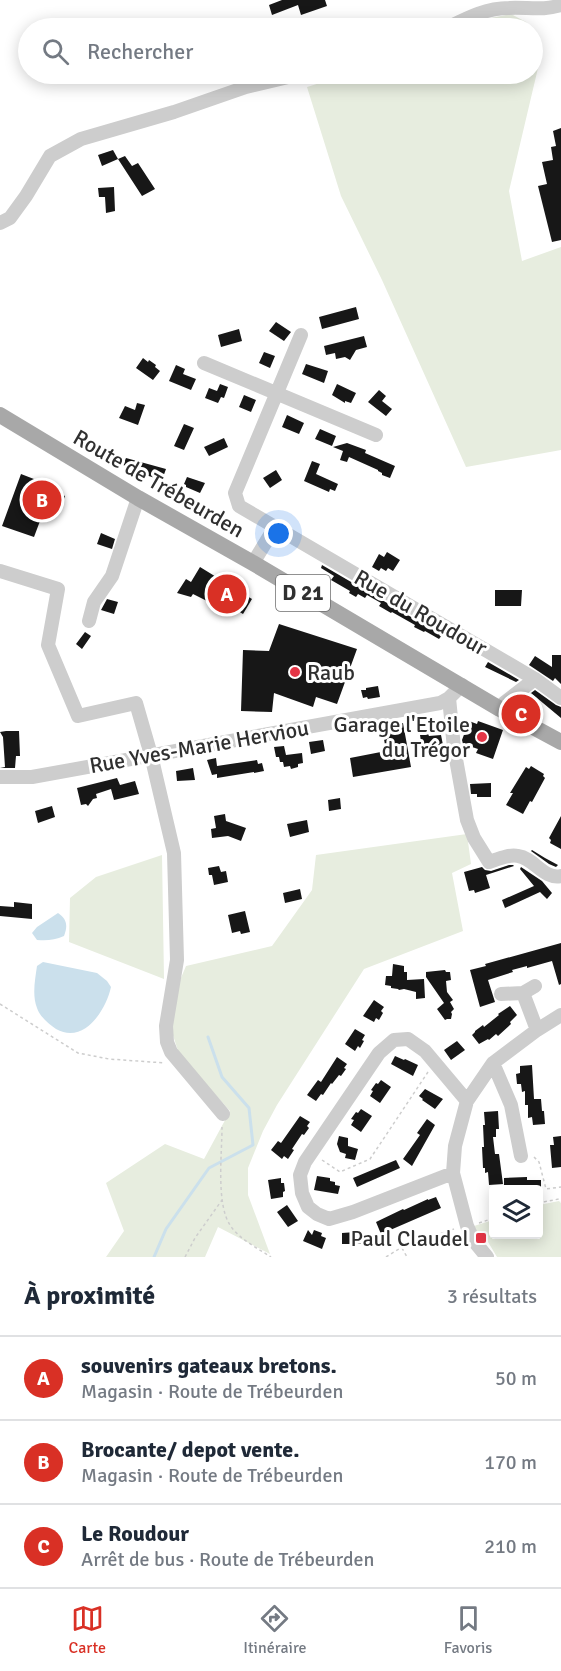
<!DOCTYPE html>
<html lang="fr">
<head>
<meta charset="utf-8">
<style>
	:root { --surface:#fff; --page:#f6f6f7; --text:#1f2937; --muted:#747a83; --line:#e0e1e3; --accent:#d93025 }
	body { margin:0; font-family:Signika,sans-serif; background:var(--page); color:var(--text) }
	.controls { position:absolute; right:18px; bottom:18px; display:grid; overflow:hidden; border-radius:6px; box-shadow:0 3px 15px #0003 }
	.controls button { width:54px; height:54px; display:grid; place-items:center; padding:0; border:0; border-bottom:2px solid var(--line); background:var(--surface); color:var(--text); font:30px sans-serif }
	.you { position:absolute; left:279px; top:534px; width:21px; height:21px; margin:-15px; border:4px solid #fff; border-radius:50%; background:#1a73e8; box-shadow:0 0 0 9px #1a73e833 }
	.badge { display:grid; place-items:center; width:39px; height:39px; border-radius:50%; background:var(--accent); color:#fff; font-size:20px; font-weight:700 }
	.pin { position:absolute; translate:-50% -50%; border:3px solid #fff; box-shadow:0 2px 6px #0006 }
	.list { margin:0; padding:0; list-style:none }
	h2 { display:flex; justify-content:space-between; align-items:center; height:78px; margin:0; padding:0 24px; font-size:26px }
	h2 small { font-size:20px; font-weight:400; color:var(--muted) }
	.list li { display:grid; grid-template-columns:39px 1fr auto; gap:18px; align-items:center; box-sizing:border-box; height:84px; padding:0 24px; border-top:2px solid var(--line) }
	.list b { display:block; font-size:22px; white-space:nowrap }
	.list p { margin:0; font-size:20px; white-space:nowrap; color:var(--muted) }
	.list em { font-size:20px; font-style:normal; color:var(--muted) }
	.icon { flex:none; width:33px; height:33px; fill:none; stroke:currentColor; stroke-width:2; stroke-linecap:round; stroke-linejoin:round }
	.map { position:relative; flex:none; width:561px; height:1257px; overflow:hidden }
	.search { position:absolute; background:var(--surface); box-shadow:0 3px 15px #0003; left:18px; right:18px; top:18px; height:66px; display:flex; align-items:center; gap:15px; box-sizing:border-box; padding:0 21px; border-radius:33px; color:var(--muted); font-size:22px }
	.sheet { height:330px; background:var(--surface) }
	nav { display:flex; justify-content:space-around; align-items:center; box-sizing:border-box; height:84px; border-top:2px solid var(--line); background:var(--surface); font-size:16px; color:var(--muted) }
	nav a { display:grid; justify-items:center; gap:3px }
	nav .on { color:var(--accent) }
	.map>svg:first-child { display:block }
	.green { fill:#e7eddf }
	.water { fill:#cbe0ec }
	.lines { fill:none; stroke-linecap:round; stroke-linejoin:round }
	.stream { stroke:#cbe0ec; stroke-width:3 }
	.building { fill:#171717 }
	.path { stroke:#cdcdcd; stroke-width:1.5; stroke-dasharray:3 3; stroke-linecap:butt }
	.minor { stroke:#cdcdcd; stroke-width:14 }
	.major { stroke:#a8a8a8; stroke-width:16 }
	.poi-dot { fill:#e43546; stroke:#fff; stroke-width:2 }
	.labels { text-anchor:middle; stroke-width:6; stroke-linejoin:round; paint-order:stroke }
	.shield { fill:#fff; stroke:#6e6e6e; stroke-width:1.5 }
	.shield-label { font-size:21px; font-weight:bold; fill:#303030 }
	.street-label { font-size:22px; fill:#303030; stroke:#fff }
	.poi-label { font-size:22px; fill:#303030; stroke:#fff; text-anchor:end }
</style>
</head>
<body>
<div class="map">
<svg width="561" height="1257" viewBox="0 0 561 1257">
	<rect width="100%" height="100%" fill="#fff"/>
	<path class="green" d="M511,14L526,22L529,28H466L486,19Z
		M533,37L535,42L538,68L509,191L522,261L561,247V450L466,467L382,280L341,196L307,87L349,74H532Z
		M467,834L471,864L452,873L463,931L364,969L277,1105L263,1131L248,1168V1195L270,1254L218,1227L205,1257H106L124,1231L106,1183L165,1144L204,1159L230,1111L179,1054L171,1029L178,985L186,966L272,946L312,890L316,855Z
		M162,855L164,979L69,942L70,898L96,877Z
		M559,1201L561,1203V1257H497L485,1237L480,1236L474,1226L493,1220L494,1234H538L539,1205Z"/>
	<path class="water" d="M58,913C67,919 68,926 64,936C55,940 47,941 37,940L32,933L37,927Z
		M43,962L97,973L107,981L111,987C106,1010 84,1045 56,1029C49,1024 40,1017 37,1008C32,995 35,980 37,966Z"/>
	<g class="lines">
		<path class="stream" d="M154,1257L166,1229L209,1168L253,1145L249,1108L222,1077L208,1037"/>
	</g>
	<path class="building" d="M282,0H325L327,6L301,15L298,5L272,15L269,5Z
		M561,128V240L552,242L538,186L547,184L542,162L553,160L551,147L556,146L553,131Z
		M113,150L118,159L102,166L98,155Z
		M125,156L132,166L138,163L155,189L142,196L118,159Z
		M114,187L115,211L106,213L105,197H99L98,188Z
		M356,307L359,319L322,329L319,317Z
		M276,322L291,332L284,341L269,331Z
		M239,329L242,341L221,347L218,335Z
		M364,336L367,347L356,350L350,360L345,357L336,359L335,353L326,355L324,346Z
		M264,352L275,356L270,368L259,363Z
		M143,358L148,362L149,360L156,365L155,367L160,371L153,380L136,368Z
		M306,364L328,371L324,383L302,374Z
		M176,365L185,369L183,374L196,379L191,390L169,381Z
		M220,384L228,387L224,398L221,397L218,403L205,398L209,388L217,391Z
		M337,384L356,393L351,403L345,401V403L332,395Z
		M379,390L386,396L382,401L392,409L386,416L368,402Z
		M244,395L256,400L251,412L239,407Z
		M137,403L145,405L138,425L119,418L125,406L135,410Z
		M287,415L304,423L299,434L282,427Z
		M184,424L194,428L184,450L174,446Z
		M320,429L336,436L332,446L315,439Z
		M224,438L228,447L209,456L204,447Z
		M347,443L366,450L365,453L395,466L390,478L382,475V473L378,471V470L349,457L347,462L340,460L343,451L333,447Z
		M126,458L166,469L162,480L142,474V472L123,465Z
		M312,461L320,464L316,474L338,484L335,491L330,489L329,492L304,481Z
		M276,470L282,480L270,488L263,478Z
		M21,474L52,486L51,489L65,496L59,513L48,510L47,514L43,513L34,537L2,526Z
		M187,477L205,483L200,493L186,487V485L184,484Z
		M101,533L115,539L112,549L97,544Z
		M387,552L400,560L393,571L388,568L386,571L381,568L379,571L372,567L379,554L384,557Z
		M322,565L442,635L439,639L425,631L424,632L414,627L415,625L392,612L391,613L379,606L381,603L367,595L365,598L358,594L356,597L349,593L350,591L331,580L334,576L321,568Z
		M200,567L252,599L243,614L230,606L227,610L217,603L215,605L193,594L191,597L177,593L186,579L191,582Z
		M495,590H522L521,606H495Z
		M107,599L118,602L114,614L101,610Z
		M279,624L357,649L337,704L316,697L313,707L274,693L272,712L241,711L243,650L269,651Z
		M85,632L91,636L82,649L76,644Z
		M552,655H561V684L555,678L553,681L529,665L535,656L552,667Z
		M488,662L519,680L516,682L485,667Z
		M378,686L380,697L368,699L367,697L363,698L361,690H366V688Z
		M535,690L556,705L561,707V718L531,693Z
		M469,721L477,724L478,721L503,730L493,759L476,753L478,749L463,744L462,740Z
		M403,723L411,767L353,777L350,758L386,751L382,727Z
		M6,731H19L20,756H16L15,768H0L5,767L3,737L0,732Z
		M428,734L429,736L441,735L443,745L422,748L420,735Z
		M323,740L325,751L311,754L309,742Z
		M284,746L286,755L302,753L303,763L298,764V767L291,769L290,766L284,767L283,762H280L279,757H276L274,747Z
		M216,758L217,766L257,760L258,764L262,763L264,771L254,773V772L217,778V774L212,775L207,760Z
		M531,766L544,774L543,776L545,778L532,802L530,801L523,814L506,805L513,793H510L526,767L529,769Z
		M193,768L195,780L177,781L176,771Z
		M117,778L120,785L135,781L139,794L114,800L111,789L96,794L97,798L93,799L88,806L86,804L81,805L77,788Z
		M491,783V797H477V794H471L470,784Z
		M340,798L341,809L329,811L328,800Z
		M52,806L55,817L38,823L35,811Z
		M225,814L226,821L246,828L241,841L228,836L212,838L211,829L216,828L214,816Z
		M561,816V849L550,843L551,840L549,838Z
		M307,820L309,832L290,837L287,824Z
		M532,850L545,858L558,865L556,867L549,864L531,851Z
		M509,865H513L514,866L486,875L490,888L475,893L474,890L469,891L464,872L482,867L485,870L491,871Z
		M219,866L221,872L226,871L228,882L214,885L212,875H209L208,868Z
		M521,867L542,881L552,893L547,899L540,892L505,908L502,900L534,886L520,869Z
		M300,889L302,899L285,903L283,893Z
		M14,902L32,904V919L0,916V906L14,907Z
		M245,911L250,932L241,934L240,931L232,933L228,915Z
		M561,943V984L559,985L552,961L527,968V966L512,970L513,972L488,980L495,1002L480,1007L470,970L486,966L485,964Z
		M393,964L404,966V972H407V980L424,979L425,998L416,999V992L404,989L399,990L398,989L391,988V986L385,985L386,976H392Z
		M445,970L446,972H450L451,980L446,981L447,992L453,1000L450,1002L454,1009L451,1012L452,1014L451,1019H447L445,1020L437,1009L444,1003L426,977V972Z
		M374,1000L384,1007L381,1011L383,1013L379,1020L376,1018L374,1022L363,1016Z
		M510,1006L517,1015L510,1022L511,1024L498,1036L496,1034L489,1040L488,1039L479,1044L472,1035L475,1032V1031L483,1025L484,1027L499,1015L498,1014Z
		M355,1029L365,1035L362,1040L364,1041L360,1048L358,1046L355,1051L345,1044Z
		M457,1041L465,1050L451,1060L444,1050Z
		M395,1056L404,1060L405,1059L418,1065L413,1076L391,1064Z
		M337,1057L347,1064L344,1068L346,1069L341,1076L339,1075L332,1084L331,1083L323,1095L321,1094L316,1101L307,1095L318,1080L321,1082Z
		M532,1065L534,1099H541L542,1111H544L545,1124L533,1125L532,1117L528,1118V1105H525V1091L522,1092L521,1084H517L516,1074L520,1073V1066Z
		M381,1080L391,1087L380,1103L370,1096L373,1091L371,1090L376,1083L378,1084Z
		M425,1089L443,1099L435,1109L422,1100L423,1099L419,1096Z
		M361,1109L372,1116L361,1132L351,1125L354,1120L351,1119L356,1112L358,1113Z
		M498,1111L499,1129H496V1137H493L495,1154H499L503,1184L489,1185L488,1172L485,1173V1168H483L482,1147H484L483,1125H485L484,1112Z
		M300,1116L310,1122L307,1126L309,1128L304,1135L302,1134L292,1149L294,1150L288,1159L284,1156L282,1159L271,1150L278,1141L281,1143Z
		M427,1119L435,1125L412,1166L403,1159L420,1135L417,1133Z
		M339,1136L348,1138V1146L358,1149L355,1160L345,1158L346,1154L340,1152L337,1144Z
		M561,1136V1167L552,1168L550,1145H554L553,1137Z
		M396,1160L400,1168L357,1187L353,1178Z
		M317,1176L330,1178V1181L335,1182V1185L340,1186L338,1194L314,1190Z
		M527,1177V1180H541V1188H535V1190L504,1188V1178Z
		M281,1178V1183H284L285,1191L283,1192V1197L271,1199L268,1180Z
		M436,1197L441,1208L381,1234L376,1222L403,1209L404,1210L428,1199V1200Z
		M287,1205L298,1221L288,1227L277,1212Z
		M308,1230L312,1235L314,1230L322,1233L321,1236L326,1238L322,1249L303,1241Z
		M356,1232L357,1239L368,1234L373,1245L365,1248L363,1244H342V1233Z"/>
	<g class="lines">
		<path class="path" d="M0,1004L78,1053L109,1059L165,1063
			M222,1127C222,1153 216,1204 230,1225C239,1239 257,1248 271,1257
			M534,1157L539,1162L546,1189L561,1187
			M322,1160L340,1172L370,1159L428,1072
			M538,1203L559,1199L561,1201
			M479,1223L494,1218
			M402,1248L407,1257
			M185,1257L195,1238L222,1200
			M386,1257L402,1247L454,1229"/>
		<path class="minor" d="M447,28C467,18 486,8 509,8C527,7 544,11 561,5
			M0,223L10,218L26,196L50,156L81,139L174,112L246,87L301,74
			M301,335L235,493L239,506L535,679L561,698
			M204,363L376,435
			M253,563L275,527
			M0,571L58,589L48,645L78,716L136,703L151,755L174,853L177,960L166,1026L167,1042L171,1052L223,1114
			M89,621L94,602L112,576L138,498
			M449,698L454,748L467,820L474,838L489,862C498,859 509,854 518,856C534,858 544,880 561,876
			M500,709L504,703L535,679
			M0,777H32L440,703L449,698L462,685
			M535,986L523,993L537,1030
			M501,994L523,993
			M493,1063L511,1105L521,1156
			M453,1173L353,1212L329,1219L317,1214L308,1207L302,1193L300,1175L305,1162L379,1053L394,1040L408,1039L425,1051L467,1101
			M487,1257L474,1241L467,1226L453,1173L455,1146L467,1101L493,1063L537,1030L561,1015"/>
		<path class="major" d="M0,415L138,498L253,563L500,709L561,742"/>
	</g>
	<g class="poi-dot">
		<circle cx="295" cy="672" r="6"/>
		<circle cx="482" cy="737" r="6"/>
		<rect x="475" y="1232" width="12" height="12" rx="3"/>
	</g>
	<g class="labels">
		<rect class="shield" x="276" y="575" width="54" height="36" rx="4.5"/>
		<g class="shield-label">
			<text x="303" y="600">D 21</text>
		</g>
		<g class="street-label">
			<text transform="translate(159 483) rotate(30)" y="8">Route de Trébeurden</text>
			<text transform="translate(421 612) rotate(30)" y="8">Rue du Roudour</text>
			<text transform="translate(199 746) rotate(-10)" y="8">Rue Yves-Marie Herviou</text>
		</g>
		<g class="poi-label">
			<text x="307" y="680" text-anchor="start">Raub</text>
			<text x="470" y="732">Garage l'Etoile<tspan x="470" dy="25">du Trégor</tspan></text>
			<text x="469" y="1246">Paul Claudel</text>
		</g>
	</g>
</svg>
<div class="controls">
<button><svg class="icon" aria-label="layers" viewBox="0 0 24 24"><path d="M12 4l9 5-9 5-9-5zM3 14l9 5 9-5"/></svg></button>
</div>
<div class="you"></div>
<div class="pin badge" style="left:227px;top:594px">A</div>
<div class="pin badge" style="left:42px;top:500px">B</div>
<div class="pin badge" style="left:521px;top:714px">C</div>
<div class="search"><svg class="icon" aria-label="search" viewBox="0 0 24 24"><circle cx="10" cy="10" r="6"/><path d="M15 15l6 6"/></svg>Rechercher</div>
</div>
<section class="sheet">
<h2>À proximité<small>3 résultats</small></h2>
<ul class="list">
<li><span class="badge">A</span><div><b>souvenirs gateaux bretons.</b><p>Magasin · Route de Trébeurden</p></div><em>50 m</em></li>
<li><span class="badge">B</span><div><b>Brocante/ depot vente.</b><p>Magasin · Route de Trébeurden</p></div><em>170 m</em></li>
<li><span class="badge">C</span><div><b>Le Roudour</b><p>Arrêt de bus · Route de Trébeurden</p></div><em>210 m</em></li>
</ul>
</section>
<nav>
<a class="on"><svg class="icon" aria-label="map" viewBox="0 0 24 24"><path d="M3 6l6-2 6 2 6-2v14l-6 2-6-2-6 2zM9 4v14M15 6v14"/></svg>Carte</a>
<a><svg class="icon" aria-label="directions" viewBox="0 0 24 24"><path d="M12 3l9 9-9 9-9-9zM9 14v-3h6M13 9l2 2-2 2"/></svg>Itinéraire</a>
<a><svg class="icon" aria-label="saved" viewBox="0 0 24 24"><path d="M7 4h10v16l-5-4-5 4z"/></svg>Favoris</a>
</nav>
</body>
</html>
